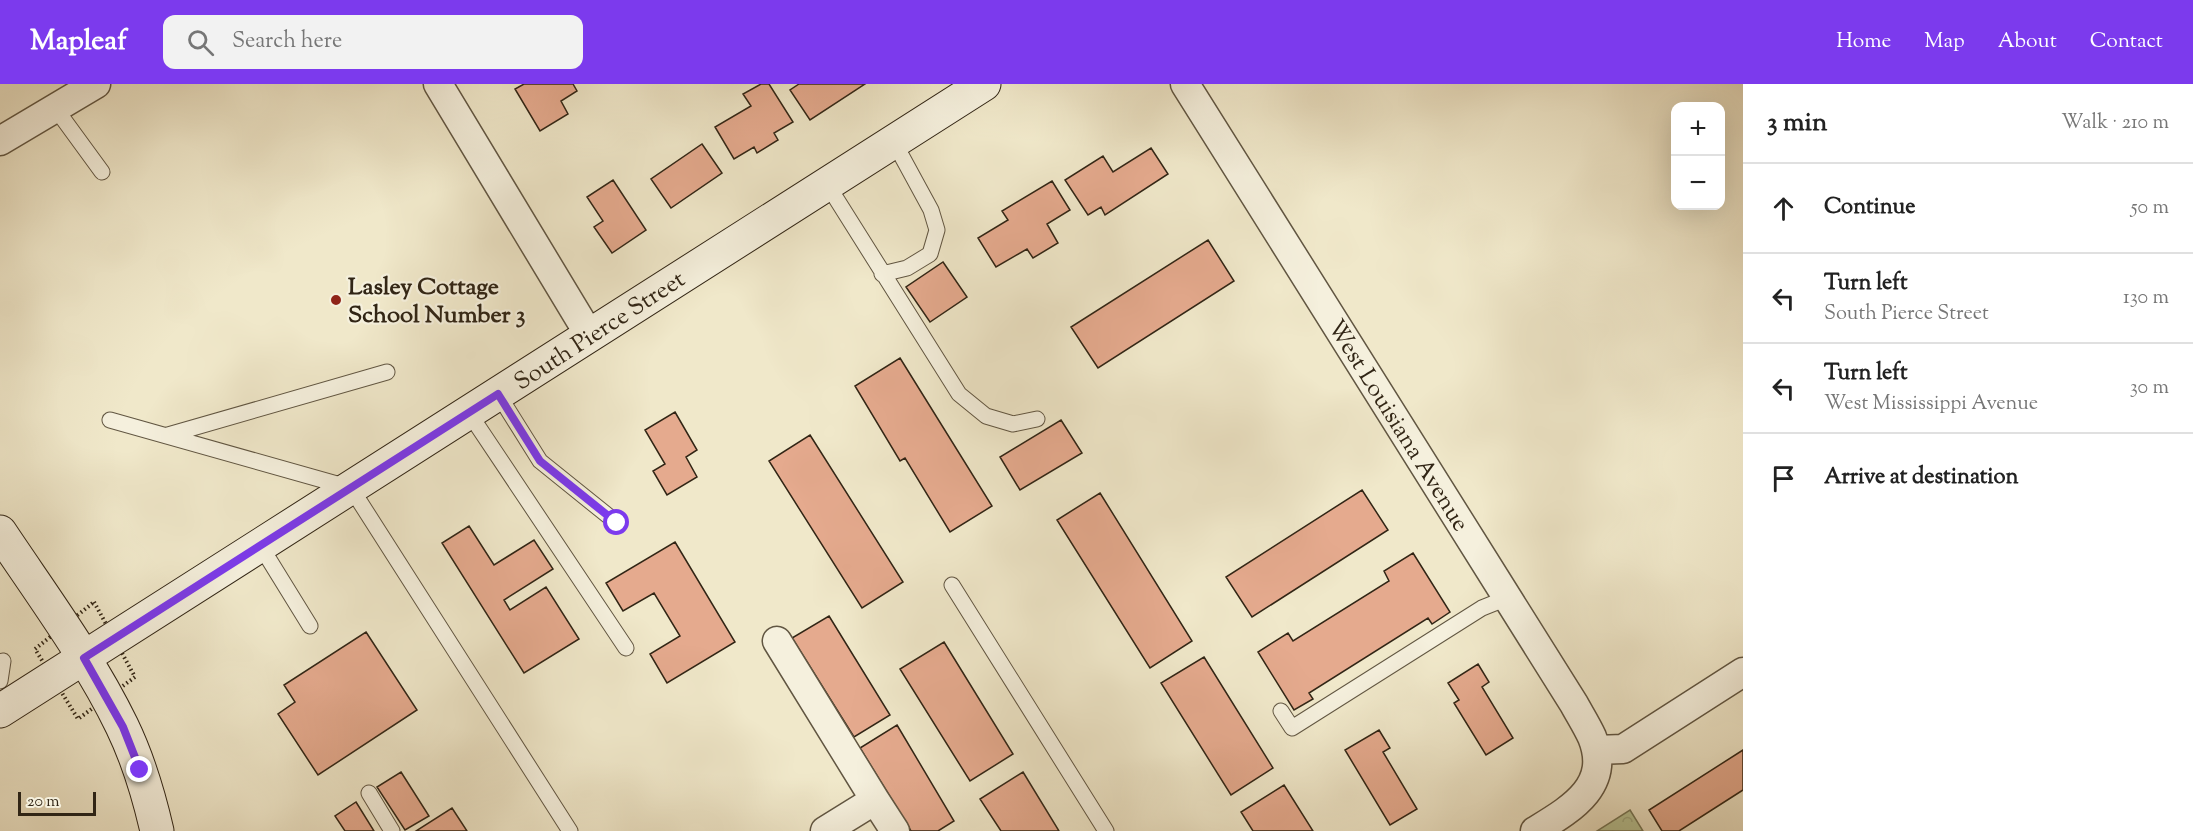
<!DOCTYPE html>
<html lang="en">
<head>
<meta charset="utf-8">
<style>
	:root { --surface:#fff; --page:#f2f2f2; --text:#222; --muted:#767676; --line:#e0e0e0; --accent:#7c3aed }
	body { margin:0; font-family:"Sorts Mill Goudy",serif; background:var(--page); color:var(--text) }
	.controls { position:absolute; right:18px; top:18px; display:grid; overflow:hidden; border-radius:12px; box-shadow:0 6px 24px #0002 }
	.controls button { width:54px; height:54px; display:grid; place-items:center; padding:0; border:0; border-bottom:2px solid var(--line); background:var(--surface); color:var(--text); font:30px sans-serif }
	.scale { position:absolute; left:18px; bottom:15px; width:78px; box-sizing:border-box; padding-left:6px; border:3px solid #312515; border-top:0; font-size:16px; line-height:21px; white-space:nowrap; color:#312515; -webkit-text-stroke:4px #f5f0dd; paint-order:stroke }
	.stop { position:absolute; width:18px; height:18px; margin:-14px; border:4px solid #7c3aed; border-radius:50%; background:#fff }
	.stop.end { background:#7c3aed; border-color:#fff; box-shadow:0 2px 6px #0008 }
	.list { margin:0; padding:0; list-style:none }
	h2 { display:flex; justify-content:space-between; align-items:center; height:78px; margin:0; padding:0 24px; font-size:26px }
	h2 small { font-size:20px; font-weight:400; color:var(--muted) }
	.list li { display:grid; grid-template-columns:39px 1fr auto; gap:18px; align-items:center; box-sizing:border-box; height:90px; padding:0 24px; border-top:2px solid var(--line) }
	.list b { display:block; font-size:22px; white-space:nowrap }
	.list p { margin:0; font-size:20px; white-space:nowrap; color:var(--muted) }
	.list em { font-size:20px; font-style:normal; color:var(--muted) }
	.icon { flex:none; width:33px; height:33px; fill:none; stroke:currentColor; stroke-width:2; stroke-linecap:round; stroke-linejoin:round }
	.map { position:relative; flex:none; width:1743px; height:747px; overflow:hidden }
	header { display:flex; align-items:center; gap:36px; box-sizing:border-box; height:84px; padding:0 30px; background:var(--accent); color:#fff }
	header strong { font-size:28px }
	nav { display:flex; gap:33px; margin-inline-start:auto; font-size:21px }
	.search { width:420px; height:54px; background:var(--page); display:flex; align-items:center; gap:15px; box-sizing:border-box; padding:0 21px; border-radius:12px; color:var(--muted); font-size:22px }
	main { display:flex }
	aside { flex:1; background:var(--surface) }
	.map>svg:first-child { display:block }
	.park { fill:url(#park-crowns); stroke:#747656; stroke-width:1.5 }
	.building { fill:#e5aa8e; stroke:#312515; stroke-width:1.5 }
	.lines { fill:none; stroke-linecap:round; stroke-linejoin:round }
	.lane-casing { stroke:#615642; stroke-width:17 }
	.street-casing { stroke:#615642; stroke-width:31 }
	.secondary-casing { stroke:#312515; stroke-width:35 }
	.path { stroke:#312515; stroke-width:4; stroke-dasharray:1.5 3; stroke-linecap:butt }
	.lane { stroke:#f5f0dd; stroke-width:15 }
	.street { stroke:#f5f0dd; stroke-width:28 }
	.secondary { stroke:#f5f0dd; stroke-width:33 }
	.route { stroke:#7c3aed; stroke-width:8 }
	.poi-dot { fill:#8f2418; stroke:#f5f0dd; stroke-width:2 }
	.labels { text-anchor:middle; stroke-width:4.5; stroke-linejoin:round; paint-order:stroke }
	.poi-label { font-size:24px; font-weight:bold; fill:#312515; stroke:#f5f0dd; text-anchor:start }
	.street-label { font-size:24px; fill:#312515; stroke:#f5f0dd }
</style>
</head>
<body>
<header>
<strong>Mapleaf</strong>
<div class="search"><svg class="icon" aria-label="search" viewBox="0 0 24 24"><circle cx="10" cy="10" r="6"/><path d="M15 15l6 6"/></svg>Search here</div>
<nav><a>Home</a><a>Map</a><a>About</a><a>Contact</a></nav>
</header>
<main>
<div class="map">
<svg width="1743" height="747" viewBox="0 0 1743 747">
	<defs>
		<pattern id="park-crowns" width="20" height="18" patternUnits="userSpaceOnUse" patternTransform="scale(1.5)"><rect width="20" height="18" fill="#b8c697"/><path d="M2 6a3 3 0 1 1 6 0M12 15a3 3 0 1 1 6 0" fill="none" stroke="#9faa81"/></pattern>
	</defs>
	<rect width="100%" height="100%" fill="#f0e8ca"/>
	<filter id="stains"><feTurbulence type="fractalNoise" baseFrequency=".00333" numOctaves="4"/><feColorMatrix values="0 0 0 0 .2 0 0 0 0 .09 0 0 0 0 .02 0 0 0 .5 -.17"/></filter>
	<radialGradient id="worn" r=".72"><stop offset=".6" stop-color="#630" stop-opacity="0"/><stop offset="1" stop-color="#630" stop-opacity=".3"/></radialGradient>
	<path class="park" d="M1630,726L1643,747H1597Z"/>
	<path class="building" d="M524,0H573L577,7L561,17L568,30L540,47L515,5Z
		M761,0H769L793,38L774,49L778,56L757,69L754,63L734,75L715,43L751,22L743,10Z
		M799,0H865L810,36L790,6Z
		M702,60L722,89L671,124L651,95Z
		M1151,64L1168,90L1105,131L1101,123L1088,131L1065,96L1103,72L1113,88Z
		M613,96L646,146L612,169L594,143L603,137L587,113Z
		M1052,97L1070,126L1047,140L1058,159L1033,174L1027,165L996,183L978,154L1008,136L1002,127Z
		M1208,156L1234,197L1098,284L1071,243Z
		M943,178L967,213L930,238L906,203Z
		M900,274L992,422L950,448L905,374L900,377L855,302Z
		M675,328L697,366L686,373L697,393L667,411L653,387L665,380L645,346Z
		M1061,336L1082,369L1020,406L1000,373Z
		M810,351L903,498L862,524L769,377Z
		M1362,406L1388,446L1252,533L1226,493Z
		M1100,409L1192,557L1150,584L1057,436Z
		M469,442L494,481L534,456L553,485L504,516L510,526L546,503L579,555L524,589L442,459Z
		M675,458L735,558L667,599L650,570L680,552L654,509L623,527L606,499Z
		M1413,469L1450,528L1432,540L1428,534L1309,609L1313,615L1294,626L1258,568L1288,549L1293,557L1389,497L1384,487Z
		M829,532L890,631L854,653L792,554Z
		M366,548L417,626L318,691L278,630L295,618L284,601Z
		M944,558L1013,670L970,697L900,585Z
		M1204,573L1273,684L1231,711L1161,599Z
		M1478,580L1489,598L1482,603L1513,654L1486,671L1454,619L1459,616L1448,599Z
		M897,641L954,737L938,747H911L860,664Z
		M1379,646L1390,664L1383,668L1417,725L1390,741L1345,666Z
		M1743,666V706L1679,747H1662L1649,726Z
		M401,688L429,732L405,746L377,703Z
		M1023,688L1059,747H1001L980,715Z
		M1284,701L1313,747H1253L1241,728Z
		M356,718L374,747H345L335,732Z
		M452,724L467,747H416Z"/>
	<g class="lines">
		<g class="lane-casing">
			<path id="lane" d="M56,25L102,88
				M827,100L959,310L986,332L1013,340L1037,335
				M882,190L907,184L930,170L937,146L931,126L894,58
				M498,310L540,377L617,439
				M469,329L626,564
				M110,336L351,404L570,747
				M168,351L387,288
				M260,461L310,542
				M952,501L1106,747
				M0,597L3,577
				M1281,627L1292,644L1482,524L1507,514
				M369,709L392,747"/>
		</g>
		<g class="street-casing">
			<path id="street" d="M438,0L590,252
				M1185,0L1574,620C1580,631 1587,642 1592,653C1612,702 1571,725 1535,747
				M0,57L96,0
				M777,557L875,716
				M1596,666L1623,665L1743,588
				M825,747L875,716L895,747"/>
		</g>
		<g class="secondary-casing">
			<path id="secondary" d="M0,448C42,511 89,574 122,642C138,675 149,712 157,747
				M0,627L984,0"/>
		</g>
		<path class="path" d="M94,518L135,593L78,635L35,565Z"/>
		<use href="#lane" class="lane"/>
		<use href="#street" class="street"/>
		<use href="#secondary" class="secondary"/>
	</g>
	<g class="lines">
		<path class="route" d="M140,686L123,643L84,574L498,310L540,377L617,439"/>
	</g>
	<circle class="poi-dot" cx="336" cy="216" r="6"/>
	<g class="labels">
		<g class="poi-label">
			<text x="348" y="210">Lasley Cottage<tspan x="348" dy="28">School Number 3</tspan></text>
		</g>
		<g class="street-label">
			<text transform="translate(599 246) rotate(-33)" y="8">South Pierce Street</text>
			<text transform="translate(1399 341) rotate(58)" y="8">West Louisiana Avenue</text>
		</g>
	</g>
	<rect width="100%" height="100%" filter="url(#stains)"/>
	<rect width="100%" height="100%" fill="url(#worn)"/>
</svg>
<div class="controls">
<button>+</button>
<button>−</button>
</div>
<div class="scale">20 m</div>
<div class="stop" style="left:617px;top:439px"></div>
<div class="stop end" style="left:140px;top:686px"></div>
</div>
<aside>
<h2>3 min<small>Walk · 210 m</small></h2>
<ul class="list">
<li><svg class="icon" aria-label="ahead" viewBox="0 0 24 24"><path d="M12 20V5M6 11l6-6 6 6"/></svg><div><b>Continue</b></div><em>50 m</em></li>
<li><svg class="icon" aria-label="left" viewBox="0 0 24 24"><path d="M17 20v-9H6M10 6l-5 5 5 5"/></svg><div><b>Turn left</b><p>South Pierce Street</p></div><em>130 m</em></li>
<li><svg class="icon" aria-label="left" viewBox="0 0 24 24"><path d="M17 20v-9H6M10 6l-5 5 5 5"/></svg><div><b>Turn left</b><p>West Mississippi Avenue</p></div><em>30 m</em></li>
<li><svg class="icon" aria-label="arrive" viewBox="0 0 24 24"><path d="M6 21V4h12l-3 4 3 4H6"/></svg><div><b>Arrive at destination</b></div></li>
</ul>
</aside>
</main>
</body>
</html>
